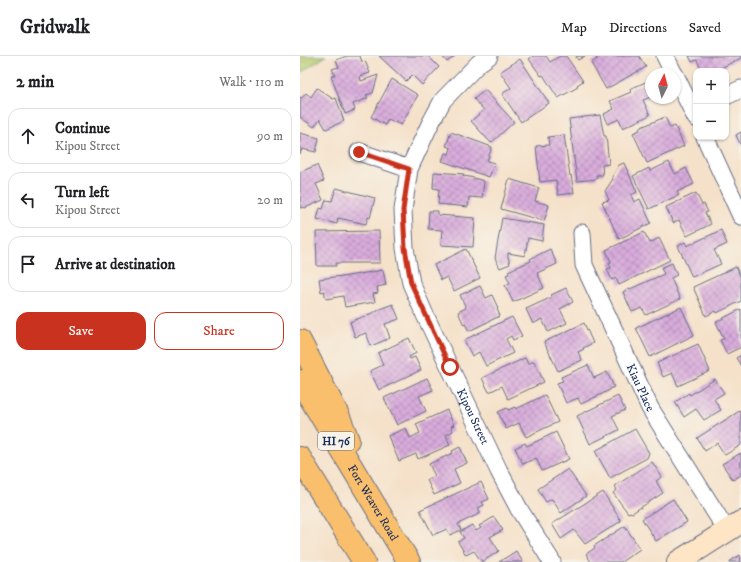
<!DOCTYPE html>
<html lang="en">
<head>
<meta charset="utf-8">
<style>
	:root { --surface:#fff; --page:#f6f6f6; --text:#202124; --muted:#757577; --line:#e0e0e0; --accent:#c8321e }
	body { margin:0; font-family:"IM FELL DW Pica",serif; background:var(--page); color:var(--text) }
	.controls { position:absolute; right:12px; top:12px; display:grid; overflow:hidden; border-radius:8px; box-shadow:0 1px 3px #0004 }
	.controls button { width:36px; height:36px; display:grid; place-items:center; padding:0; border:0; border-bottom:1px solid var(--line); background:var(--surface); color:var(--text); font:20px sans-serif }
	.compass { position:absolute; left:345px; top:12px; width:36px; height:36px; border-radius:50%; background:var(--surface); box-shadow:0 1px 3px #0004; rotate:6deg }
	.stop { position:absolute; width:12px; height:12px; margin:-9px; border:3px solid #c8321e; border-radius:50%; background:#fff }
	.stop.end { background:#c8321e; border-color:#fff; box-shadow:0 1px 4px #0008 }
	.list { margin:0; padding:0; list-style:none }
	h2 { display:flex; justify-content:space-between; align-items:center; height:52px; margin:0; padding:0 16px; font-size:17px }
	h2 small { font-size:13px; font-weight:400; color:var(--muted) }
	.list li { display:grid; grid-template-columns:26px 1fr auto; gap:12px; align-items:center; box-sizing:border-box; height:56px; margin:0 8px 8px; padding:0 8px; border:1px solid var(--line); border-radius:12px }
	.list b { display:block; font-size:15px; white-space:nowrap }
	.list p { margin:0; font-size:13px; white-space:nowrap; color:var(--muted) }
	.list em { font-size:13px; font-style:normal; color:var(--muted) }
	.actions { display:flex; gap:8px; padding:12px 16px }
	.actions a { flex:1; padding:9px 0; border:1px solid var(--accent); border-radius:12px; text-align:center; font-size:14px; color:var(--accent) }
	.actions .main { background:var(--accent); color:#fff }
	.icon { flex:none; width:22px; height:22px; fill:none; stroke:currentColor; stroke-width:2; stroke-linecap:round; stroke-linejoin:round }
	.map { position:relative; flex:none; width:441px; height:506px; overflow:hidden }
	header { display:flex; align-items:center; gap:24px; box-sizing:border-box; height:56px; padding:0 20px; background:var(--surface); border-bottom:1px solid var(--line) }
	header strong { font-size:19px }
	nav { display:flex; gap:22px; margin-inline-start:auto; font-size:14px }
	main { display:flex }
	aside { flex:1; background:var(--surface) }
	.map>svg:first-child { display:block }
	.grass { fill:url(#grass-tufts); stroke:#697e68 }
	.building { fill:url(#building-cross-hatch) }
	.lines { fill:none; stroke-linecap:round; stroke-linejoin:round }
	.street-casing { stroke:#676d83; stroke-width:19 }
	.secondary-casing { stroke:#676d83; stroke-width:24 }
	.highway-casing { stroke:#676d83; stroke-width:24 }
	.street { stroke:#fff; stroke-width:17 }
	.secondary { stroke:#fde5c5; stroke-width:22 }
	.highway { stroke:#f9bf6d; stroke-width:22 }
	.route { stroke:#c8321e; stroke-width:5 }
	.labels { text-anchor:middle; stroke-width:4; stroke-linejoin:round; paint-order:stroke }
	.shield { fill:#f7f3e8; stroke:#5d6a87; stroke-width:1 }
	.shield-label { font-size:11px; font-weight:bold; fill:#1b2f5e }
	.street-label { font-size:12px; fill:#1b2f5e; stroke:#f7f3e8 }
</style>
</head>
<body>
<header>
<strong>Gridwalk</strong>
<nav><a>Map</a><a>Directions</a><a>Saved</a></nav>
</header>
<main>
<aside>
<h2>2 min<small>Walk · 110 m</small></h2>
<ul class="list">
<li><svg class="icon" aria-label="ahead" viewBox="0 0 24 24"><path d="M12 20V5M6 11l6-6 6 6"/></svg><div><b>Continue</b><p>Kipou Street</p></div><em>90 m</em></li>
<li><svg class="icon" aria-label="left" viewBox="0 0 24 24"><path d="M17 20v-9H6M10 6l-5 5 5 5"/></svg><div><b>Turn left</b><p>Kipou Street</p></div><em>20 m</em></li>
<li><svg class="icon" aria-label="arrive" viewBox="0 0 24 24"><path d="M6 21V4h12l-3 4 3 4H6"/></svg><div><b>Arrive at destination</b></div></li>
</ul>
<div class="actions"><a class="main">Save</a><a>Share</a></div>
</aside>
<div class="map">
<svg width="441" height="506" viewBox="0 0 441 506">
	<defs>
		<pattern id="grass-tufts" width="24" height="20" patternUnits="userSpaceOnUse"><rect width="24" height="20" fill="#b7ce73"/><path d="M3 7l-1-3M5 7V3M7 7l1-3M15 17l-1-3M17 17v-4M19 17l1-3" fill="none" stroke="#9db166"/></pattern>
		<pattern id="building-cross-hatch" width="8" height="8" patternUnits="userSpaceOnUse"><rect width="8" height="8" fill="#d9acdb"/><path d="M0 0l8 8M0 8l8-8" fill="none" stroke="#af8cb5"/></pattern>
	</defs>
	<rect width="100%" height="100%" fill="#f7f3e8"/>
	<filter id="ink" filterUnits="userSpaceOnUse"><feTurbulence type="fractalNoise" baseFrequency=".025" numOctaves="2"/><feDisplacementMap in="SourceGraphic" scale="8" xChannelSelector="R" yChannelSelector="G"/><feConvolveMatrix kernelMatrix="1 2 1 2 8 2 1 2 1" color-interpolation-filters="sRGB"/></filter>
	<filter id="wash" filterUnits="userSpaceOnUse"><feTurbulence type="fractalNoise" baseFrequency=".012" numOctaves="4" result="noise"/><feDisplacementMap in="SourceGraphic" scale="16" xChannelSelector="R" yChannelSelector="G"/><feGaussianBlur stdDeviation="0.9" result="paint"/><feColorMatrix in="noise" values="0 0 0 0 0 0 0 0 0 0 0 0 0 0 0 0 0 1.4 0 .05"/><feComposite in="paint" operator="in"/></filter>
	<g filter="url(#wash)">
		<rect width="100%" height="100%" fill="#f5e1c9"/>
		<path class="grass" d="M0,0H26L0,17Z"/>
		<g id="blocks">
			<path class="building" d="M47,0H60L62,6L65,5L70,17L60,20L61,25L78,19L73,37L66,39L68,42L53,48L55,54L45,58L31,20L35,19L32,13L39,11L36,4Z
				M79,0H128L139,11L122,29L112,19L106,25Z
				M142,0H155L147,6Z
				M233,0H246L250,6L260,0H266L283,25L277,29L278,31L258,42L243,19L241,20L229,3Z
				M277,0H285L278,4L276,1Z
				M296,0H339L346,11L306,33L291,7L297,3Z
				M389,0H441V2L415,15H402L397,4L392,6Z
				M220,3L249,47L221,66L202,38L211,32L200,16Z
				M92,23L118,39L101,69L88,63L85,69L71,61Z
				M350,24L351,41L343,44L350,59L323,72L319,63L308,68L304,58L314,53L310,45L331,36L330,33Z
				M17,32L33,43L36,42L44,65L26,73L20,63L14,71L0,61V41L2,42L6,37L11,41Z
				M185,34L214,66L191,87L171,65L184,54L174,43Z
				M300,59L304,80H306L309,108L302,109L303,119H296L297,123L277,125L269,63Z
				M365,61L370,72L375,70L384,90L347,107L333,77L340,74L339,72Z
				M151,76L192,91L187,105L195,107L189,121L142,105L145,97L149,98L151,92L146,90Z
				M441,76V90L436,79Z
				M0,77L19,82L16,96L2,93L0,98Z
				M264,79L270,120L271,119L274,137L258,139L256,124L240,126L236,90L249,89L248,81Z
				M369,106L375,118L386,112L394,128L377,136L379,139L349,153L333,120L349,112L350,115Z
				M324,107L337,136L331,139L334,146L340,143L351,167L319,183L302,146L309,144L305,135L313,123L312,121L319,109Z
				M17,109L24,125L16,128L23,144L5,152L4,151L0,152V116Z
				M134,116L164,118L163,120L170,121L184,125L182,142L169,141L168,151L138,148L139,133L133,132Z
				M209,123L239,132L235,145L249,149L244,165L201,153Z
				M36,132L75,142L70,162L68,161L66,168L38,162L37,168L17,163L20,152L23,153L26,144L32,145Z
				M396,137L402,149L404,148L408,156L405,157L411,168L387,180L379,164L373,167L366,151Z
				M129,155H138V159L175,162L173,191L141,189L142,174L128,173Z
				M202,162L244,169L242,185L228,182L225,200L208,197V201L210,208L200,212L195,202Z
				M421,174L427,188L414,194L421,208L392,221L378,190L385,186L387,190Z
				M79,175L80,207H36V210H17L16,176Z
				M344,176L350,187L359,182L370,204L319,229L316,222L312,224L307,213L311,212L309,207L311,206L306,194Z
				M166,193L180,222L154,235L147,221L141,224L134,209Z
				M250,193L257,208L237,217L244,232L213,246L205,229L210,227L206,219L209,218L208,215L231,205L230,203Z
				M372,207L377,219L371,222L380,243L346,259L342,252L332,256L323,236L364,218L361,212Z
				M436,211L441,222V245L417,257L416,255L406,260L393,231Z
				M83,214L86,229L77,231L78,237L73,238L75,246L45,251L43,240L26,243L24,235L21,236L19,223L42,220V221Z
				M180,230L186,242L192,239L198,252L197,253L200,260L169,275L165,268L164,269L158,256L166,252L160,239Z
				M266,232L273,246L260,253L267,267L248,276L242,263L233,268L226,253L252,241L251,239Z
				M93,248L99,263L85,268L90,282L71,290L66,277L55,281L50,266L77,255V254Z
				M381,251L394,279L350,301L336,272Z
				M441,253V291L427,298L420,284L424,283L416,266Z
				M212,261L222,280L213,284L211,280L206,283L213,297L186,310L179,296L172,300L164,284Z
				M284,267L293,287L283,292L284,293L278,296L282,304L258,315L244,286Z
				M109,282L116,297L109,301L110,303L115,301L121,314L79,334L70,315L83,309L78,297Z
				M398,288L410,315L378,330L372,317L363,321L357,307Z
				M441,299V310L436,302Z
				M225,302L228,308L234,305L244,326L208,343L202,330L189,336L182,322Z
				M288,309L294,322L307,316L314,331L310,333V334L281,348L278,342L266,347L257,327L263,325L261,321Z
				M127,322L133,334L119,340L126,355L97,369L84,342Z
				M415,323L424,337L414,343L421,354L404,364L396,353L384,361L375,346L389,337L390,339Z
				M245,339L258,366L226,381L219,367L206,373L198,356L207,352L208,354L215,351L216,353Z
				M318,340L325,354L312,360L319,374L290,388L277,360Z
				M147,354L154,369L151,370L153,375L146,379L150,389L118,403L116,398L99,405L88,380L106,372L110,382L120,377L116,368Z
				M441,354V389L425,399L417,387L405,395L397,382Z
				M335,373L349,397L347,402L310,422L295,395Z
				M256,376L269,403L242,415L236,402L223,408L215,392L225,387L227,390Z
				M160,391L167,407L154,413L160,427L134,439L127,424L135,420L129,408L153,397L152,395Z
				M441,397V419L433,424L422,408Z
				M352,406L362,421L356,425L363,437L332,457L330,456L328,457L313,437L317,434L315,430Z
				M268,413L286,440L261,457L252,443L246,446L238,433Z
				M181,426L189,443L182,446L184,449L178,452L181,457L158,468L161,474L150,479L147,473L133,479L120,454Z
				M303,436L321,465L285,488L274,474L261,483L252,468Z
				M373,443L387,466L356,485L342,463Z
				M194,461L203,474L190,481L199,495L182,506L174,495L166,499L158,486L164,482L160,476L172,469L176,475L181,472L179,470Z
				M325,470L340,493L321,506H291L286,498L295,492L294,490Z
				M216,495L223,506H199Z
				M440,499L441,506H429Z"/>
		</g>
	</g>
	<g filter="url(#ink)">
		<use href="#blocks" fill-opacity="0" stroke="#676d83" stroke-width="1"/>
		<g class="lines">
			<g class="street-casing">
				<g id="street">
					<path id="s1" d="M189,0L179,7L143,44L130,68L109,113L103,154L105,192L111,227L125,259L199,415L219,453L252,506"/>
					<path d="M365,0L374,18"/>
					<path d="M375,19L396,62"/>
					<path d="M426,40L441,33"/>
					<path d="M405,81L441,160"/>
					<path d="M59,96L109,113"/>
					<path id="s2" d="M282,177L284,209L350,352L427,475"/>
				</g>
			</g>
			<g class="secondary-casing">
				<path id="secondary" d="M378,506L441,466"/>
			</g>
			<g class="highway-casing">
				<g id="highway">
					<path d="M0,285L39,361L48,384"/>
					<path id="s3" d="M0,325L109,506"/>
					<path d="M0,402L64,506"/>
				</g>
			</g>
			<use href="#street" class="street"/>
			<use href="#secondary" class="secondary"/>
			<use href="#highway" class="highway"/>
		</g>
	</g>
	<g class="lines" filter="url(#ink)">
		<path class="route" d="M59,96L109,113L103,154L105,192L111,227L150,311"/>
	</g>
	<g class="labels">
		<rect class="shield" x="18" y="376" width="36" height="18" rx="3"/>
		<g class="shield-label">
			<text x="36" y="389">HI 76</text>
		</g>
		<g class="street-label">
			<text dy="4" stroke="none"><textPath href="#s2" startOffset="167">Kiau Place</textPath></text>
			<text dy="4" stroke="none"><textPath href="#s1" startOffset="403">Kipou Street</textPath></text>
			<text dy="4" stroke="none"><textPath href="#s3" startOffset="142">Fort Weaver Road</textPath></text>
		</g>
	</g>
</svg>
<div class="controls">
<button>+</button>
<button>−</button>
</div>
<svg class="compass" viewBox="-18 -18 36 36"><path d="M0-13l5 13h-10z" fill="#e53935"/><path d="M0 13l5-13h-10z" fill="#757577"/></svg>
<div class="stop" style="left:150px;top:311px"></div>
<div class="stop end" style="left:59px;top:96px"></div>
</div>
</main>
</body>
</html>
